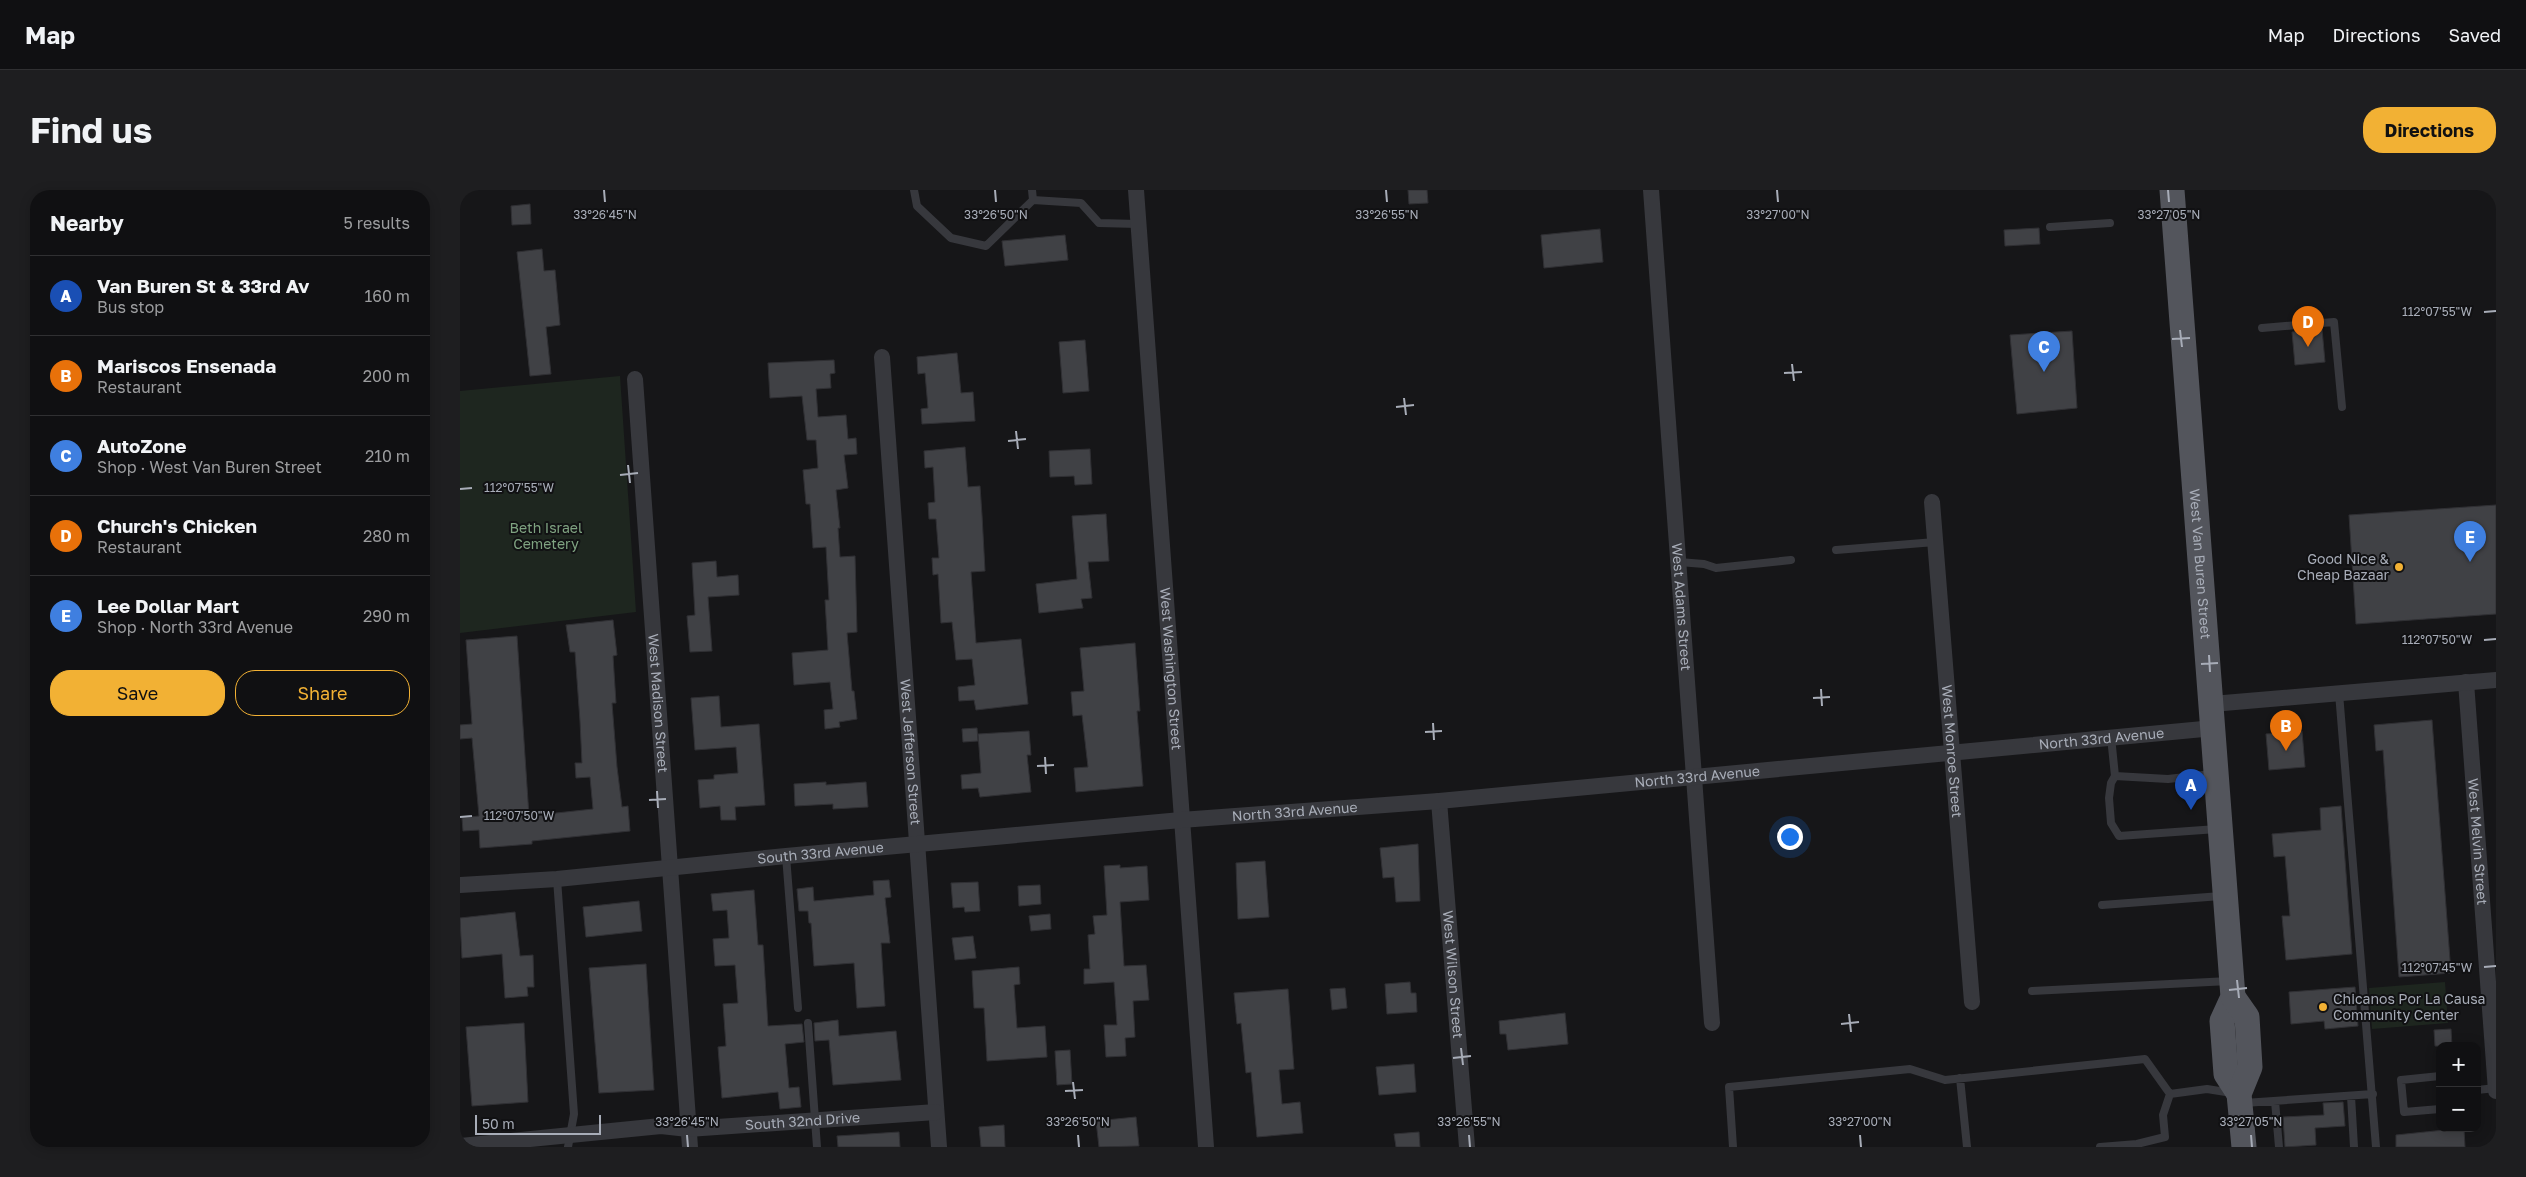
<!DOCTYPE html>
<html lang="en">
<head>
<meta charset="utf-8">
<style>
	:root { --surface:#101012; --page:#1e1e20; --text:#f1f3f6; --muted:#9c9d9f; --line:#303032; --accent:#f2b134 }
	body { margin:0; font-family:"Golos Text",sans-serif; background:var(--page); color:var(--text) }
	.controls { position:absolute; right:15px; bottom:15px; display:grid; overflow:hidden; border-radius:10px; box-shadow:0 2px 12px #0003 }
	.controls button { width:45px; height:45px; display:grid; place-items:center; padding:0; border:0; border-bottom:1px solid var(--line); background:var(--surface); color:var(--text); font:25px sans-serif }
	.scale { position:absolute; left:15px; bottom:12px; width:126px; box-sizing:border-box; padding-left:5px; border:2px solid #a8adb8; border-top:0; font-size:14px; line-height:18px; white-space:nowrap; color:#a8adb8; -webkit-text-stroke:4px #111113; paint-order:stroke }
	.you { position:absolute; left:1329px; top:646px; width:18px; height:18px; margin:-12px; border:4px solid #fff; border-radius:50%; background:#1a73e8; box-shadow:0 0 0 8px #1a73e833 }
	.badge { display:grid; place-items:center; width:32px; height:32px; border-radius:50%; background:var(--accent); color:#fff; font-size:16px; font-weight:700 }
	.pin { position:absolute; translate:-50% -41px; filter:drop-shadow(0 1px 2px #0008) }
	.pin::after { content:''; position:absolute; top:26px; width:18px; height:15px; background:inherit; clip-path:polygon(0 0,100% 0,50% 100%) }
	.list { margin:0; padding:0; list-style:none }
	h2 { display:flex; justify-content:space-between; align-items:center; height:65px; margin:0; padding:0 20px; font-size:21px }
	h2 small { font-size:16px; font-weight:400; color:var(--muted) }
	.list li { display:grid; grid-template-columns:32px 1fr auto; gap:15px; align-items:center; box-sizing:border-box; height:80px; padding:0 20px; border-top:1px solid var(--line) }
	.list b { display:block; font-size:19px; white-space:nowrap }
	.list p { margin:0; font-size:16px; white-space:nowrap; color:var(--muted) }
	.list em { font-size:16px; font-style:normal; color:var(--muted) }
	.actions { display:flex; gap:10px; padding:15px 20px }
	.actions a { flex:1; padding:11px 0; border:1px solid var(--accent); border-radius:20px; text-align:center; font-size:18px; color:var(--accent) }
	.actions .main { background:var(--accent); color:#111 }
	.map { position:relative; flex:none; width:2036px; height:957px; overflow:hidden; border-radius:20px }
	header { display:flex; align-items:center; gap:30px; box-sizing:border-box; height:70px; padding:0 25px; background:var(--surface); border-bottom:1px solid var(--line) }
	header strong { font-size:24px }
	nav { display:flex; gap:28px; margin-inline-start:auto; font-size:18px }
	.intro { display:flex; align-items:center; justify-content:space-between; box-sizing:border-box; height:120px; padding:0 30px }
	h1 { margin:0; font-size:35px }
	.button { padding:12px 22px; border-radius:20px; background:var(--accent); color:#111; font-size:18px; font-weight:700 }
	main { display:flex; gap:30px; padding:0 30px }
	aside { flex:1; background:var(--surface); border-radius:20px; box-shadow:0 2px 12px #0003 }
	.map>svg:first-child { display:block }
	.green { fill:#1e261f }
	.building { fill:#404145; stroke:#303034 }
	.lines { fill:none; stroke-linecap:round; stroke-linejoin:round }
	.lane { stroke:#37383d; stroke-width:8 }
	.street { stroke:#37383d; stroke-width:16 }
	.primary { stroke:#53555c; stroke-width:25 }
	.ticks { fill:none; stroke:#a8adb8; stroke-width:2 }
	.poi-dot { fill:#f2b134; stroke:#111113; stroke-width:2 }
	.labels { text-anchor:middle; stroke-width:4; stroke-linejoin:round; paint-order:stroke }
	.park-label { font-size:14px; fill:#7fa381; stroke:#111113 }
	.poi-label { font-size:14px; fill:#a8adb8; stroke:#111113; text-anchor:end }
	.street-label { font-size:14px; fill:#a8adb8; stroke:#111113 }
	.ticks-label { font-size:12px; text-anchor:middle; fill:#a8adb8; stroke:#111113; stroke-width:4; stroke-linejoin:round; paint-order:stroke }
</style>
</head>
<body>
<header>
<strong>Map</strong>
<nav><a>Map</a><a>Directions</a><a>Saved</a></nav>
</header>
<div class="intro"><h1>Find us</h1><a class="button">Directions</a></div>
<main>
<aside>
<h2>Nearby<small>5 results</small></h2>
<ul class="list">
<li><span class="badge" style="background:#1a4fb4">A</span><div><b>Van Buren St &amp; 33rd Av</b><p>Bus stop</p></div><em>160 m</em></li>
<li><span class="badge" style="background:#e8710a">B</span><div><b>Mariscos Ensenada</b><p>Restaurant</p></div><em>200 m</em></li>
<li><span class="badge" style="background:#3f7fe0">C</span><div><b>AutoZone</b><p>Shop · West Van Buren Street</p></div><em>210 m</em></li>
<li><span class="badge" style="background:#e8710a">D</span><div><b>Church's Chicken</b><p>Restaurant</p></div><em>280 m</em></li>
<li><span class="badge" style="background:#3f7fe0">E</span><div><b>Lee Dollar Mart</b><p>Shop · North 33rd Avenue</p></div><em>290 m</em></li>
</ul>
<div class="actions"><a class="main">Save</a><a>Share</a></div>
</aside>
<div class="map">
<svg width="2036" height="957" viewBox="0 0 2036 957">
	<rect width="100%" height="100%" fill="#161618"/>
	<path class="green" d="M160,186L176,422L0,443V201Z
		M1985,792L1988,833L1912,839L1909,798Z"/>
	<path class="building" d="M948,0H967L968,13L949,14Z
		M70,14L71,34L52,35L51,16Z
		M1579,38L1580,54L1545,56L1544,40Z
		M1140,39L1143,72L1084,78L1081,45Z
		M605,45L608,70L545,76L542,51Z
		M82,59L84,81L95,80L100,135L86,137L91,184L70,186L57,62Z
		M1862,139L1865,172L1835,175L1832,142Z
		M1612,141L1617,218L1557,224L1550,145Z
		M625,150L629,201L603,203L599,152Z
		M497,163L501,203L513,202L515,231L462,234L461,219L468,218L465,183L458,184L457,167Z
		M374,170L375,183L370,184L371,198L356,199L358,227L386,225L388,249L396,248L397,264L384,265L388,298L376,300L380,338H378L380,367L395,366L397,442L387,443L392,501H394L397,529L379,532L380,537L365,539L364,520L373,519L370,492L334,495L332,463L368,460L365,410H369L366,357L353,358L350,314H346L343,280L358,278L356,250H347L342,206L310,208L308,173Z
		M505,257L508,297L520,296L522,325L525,381L511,382L516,453L561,449L568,514L516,520L514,510L499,511L498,497L515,495L512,469L496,470L492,432L481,433L478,384L473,385L472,368H479L476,329H469L468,313L475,312L473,277L465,278L464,261Z
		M630,259L632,294L615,295L614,286L590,287L589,261Z
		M2036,315V424L1896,434L1889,325Z
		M646,324L649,371L628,372L632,408L621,409L623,418L579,423L576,394L617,389L612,326Z
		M256,371L257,387L278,385L279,405L248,407L252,461L230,462L227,426L235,425L232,373Z
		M153,430L157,465L153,466L156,513H152L157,577L162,617L168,616L170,641L72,651V654L20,658L19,640L3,641L2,628L19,626L12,548L0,549V535L12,534L6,450L57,446L69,626L133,619L130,587L116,588L115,573H122L120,531L115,462H110L106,435Z
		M675,453L680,521H677L683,596L616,602L614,578L628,577L622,525L613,526L611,502L624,501L620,458Z
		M259,506L261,537L299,534L305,615L275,617L276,630H261L260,616L240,618L238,590L254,589V585L278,583L276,557L235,560L231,508Z
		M1972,530L1991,783L1939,787L1923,560L1916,561L1914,535Z
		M517,538L518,551L503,552L502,539Z
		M569,541L571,565H567L571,602L520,607L518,598L502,599L501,585L521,583L518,544Z
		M1842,541L1845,577L1809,580L1806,544Z
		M366,592V595L406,592L408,617L373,619V614L335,616L334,594Z
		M1881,616L1892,764L1826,770L1822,726H1830L1825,666L1814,667L1812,644L1861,640L1860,618Z
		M958,654L960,711L936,712L934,687L923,688L920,658Z
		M805,671L809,727L778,729L776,673Z
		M660,675V678L687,676L689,710L660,712L664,776L686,775L689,810L673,811L675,847L665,848L666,866L646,867L644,835H657L654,792L624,794V779H630L628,745L635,744L633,726L647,725L644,676Z
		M429,690L431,707L425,708L430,753H421L425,816L397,818L394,773L354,776L351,733H349L348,721H339L337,699L353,697L354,711L414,705L413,691Z
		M518,692L520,721L505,722L504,717L493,718L491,693Z
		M580,695L581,714L559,716L558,696Z
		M294,700L298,755H303L308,836L342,834L344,852L325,854L329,898L339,897L341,917L320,919L318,902L262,908L258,857L266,856L263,814L278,813L275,775L255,776L253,749L269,748L267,720L253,721L251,704Z
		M179,711L182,741L126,747L123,717Z
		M55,722L60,766L73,765L74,797H67L68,806L45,808L42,764L2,768L0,728Z
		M590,724L591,739L571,741L569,726Z
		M513,746L516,768L495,770L492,748Z
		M186,774L194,900L139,903L129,778Z
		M559,777L560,794L554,795L557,838L585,836L587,867L527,871L524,818H514L512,781Z
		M950,792L951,803H956L957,822L927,824L925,794Z
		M1895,797L1898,836L1865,839L1864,831L1831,834L1829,802Z
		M885,798L887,818L872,820L870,799Z
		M828,799L834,879L819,880L822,914L840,912L843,943L797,947L791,882L786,883L781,833L777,834L774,803Z
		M1105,823L1108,854L1048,860L1046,844H1040L1039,831Z
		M378,830L379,846L436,841L441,890L373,895L369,850L355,851L354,833Z
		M64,833L68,912L12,916L6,837Z
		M1991,839L1992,856H1975L1974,840Z
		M610,860L612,894L597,895L595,861Z
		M954,874L956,902L919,905L916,877Z
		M1883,912L1885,936L1855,938L1856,955L1825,957L1823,927L1864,925L1863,913Z
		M676,927L679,956L639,957L636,931Z
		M544,935L545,957H521L519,937Z
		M2004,938L2005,957H1936V945Z
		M439,942L440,957H378L377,946Z
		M959,942L960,957H936L934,944Z"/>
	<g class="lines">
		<path class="lane" d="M454,0L457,16L491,48L526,56L573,10
			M572,0L573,10L621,13L639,33L678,34
			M1590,37L1650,33
			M1802,138L1874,132L1882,217
			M1376,360L1475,352
			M1219,372L1244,374L1256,378L1331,370
			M1879,503L1916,957
			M1651,547L1655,586L1651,593L1649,608L1651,633L1659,646L1757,639
			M1655,586L1708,589L1752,584
			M326,666L338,818
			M97,689L114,924L108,957
			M1642,715L1761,706
			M1572,801L1769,791
			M348,833L357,957
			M1980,886L1941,890L1944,922L1980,919
			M1500,888L1507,957
			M2017,900L2036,898
			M1891,906L1894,957
			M1815,911L1819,957
			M1784,913L1913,904
			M1273,957L1269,897L1450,879L1485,890L1685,869L1710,904
			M1640,957L1677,954L1705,947L1703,925L1710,904L1747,899L1772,903"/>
		<g class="street">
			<path id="s1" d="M676,0L746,957"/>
			<path id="s2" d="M1191,0L1252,833"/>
			<path id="s3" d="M422,167L479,957"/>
			<path id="s4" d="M175,189L230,957"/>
			<path id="s5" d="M1472,312L1512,812"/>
			<path id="s6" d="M2006,492L2036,901"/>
			<path d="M1752,514L2036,490"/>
			<path id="s7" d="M979,611L1007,957"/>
			<path id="s8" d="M0,695L97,689L326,666L721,630L979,611L1754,538"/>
			<path id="s9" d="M0,956L201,936L228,939L476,922"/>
		</g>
		<g class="primary">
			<path id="s10" d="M1712,0L1773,807L1762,831L1766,884L1779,904"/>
			<path d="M1773,807L1787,827L1790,877L1779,904L1784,957"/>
		</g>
	</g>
	<path class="ticks" d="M144,0L145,12M535,0L536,12M926,0L927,12M1317,0L1318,12M1708,0L1709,12M2024,122L2036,121M1720,140L1722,157M1712,149L1730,148M1332,174L1334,191M1324,183L1342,182M944,208L946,225M936,217L954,215M556,241L558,259M548,251L566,249M168,275L170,293M160,285L178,283M0,299L12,298M2024,450L2036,449M1749,465L1750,482M1741,474L1758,473M1361,499L1362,516M1353,508L1370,507M973,533L974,550M965,542L982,541M585,567L586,584M577,576L594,575M197,601L198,618M189,610L206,609M0,627L12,626M2024,777L2036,776M1777,790L1779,808M1769,800L1787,798M1389,824L1391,842M1381,834L1399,832M1001,858L1003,875M993,868L1011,866M613,892L615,909M605,901L623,900M227,945L228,957M618,945L619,957M1009,945L1010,957M1400,945L1401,957M1791,945L1792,957"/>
	<g class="poi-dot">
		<circle cx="1939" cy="377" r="5"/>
		<circle cx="1863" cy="817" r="5"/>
	</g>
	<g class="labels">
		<g class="park-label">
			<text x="86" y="343">Beth Israel<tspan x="86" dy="16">Cemetery</tspan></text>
		</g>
		<g class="poi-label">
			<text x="1929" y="374">Good Nice &amp;<tspan x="1929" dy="16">Cheap Bazaar</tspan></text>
			<text x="1873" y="814" text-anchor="start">Chicanos Por La Causa<tspan x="1873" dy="16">Community Center</tspan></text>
		</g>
		<g class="street-label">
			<text dy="5" stroke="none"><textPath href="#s10" startOffset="375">West Van Buren Street</textPath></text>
			<text dy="5" stroke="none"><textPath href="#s2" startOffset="418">West Adams Street</textPath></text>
			<text dy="5" stroke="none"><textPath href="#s1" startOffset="480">West Washington Street</textPath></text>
			<text dy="5" stroke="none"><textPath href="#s4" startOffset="325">West Madison Street</textPath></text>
			<text dy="5" stroke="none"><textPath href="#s8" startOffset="1648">North 33rd Avenue</textPath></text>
			<text dy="5" stroke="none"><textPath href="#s3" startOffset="396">West Jefferson Street</textPath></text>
			<text dy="5" stroke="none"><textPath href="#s5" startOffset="250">West Monroe Street</textPath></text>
			<text dy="5" stroke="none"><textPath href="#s8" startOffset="1242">North 33rd Avenue</textPath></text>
			<text dy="5" stroke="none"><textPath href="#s8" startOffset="838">North 33rd Avenue</textPath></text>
			<text dy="5" stroke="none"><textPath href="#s6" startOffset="160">West Melvin Street</textPath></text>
			<text dy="5" stroke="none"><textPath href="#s8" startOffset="362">South 33rd Avenue</textPath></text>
			<text dy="5" stroke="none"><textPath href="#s7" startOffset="174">West Wilson Street</textPath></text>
			<text dy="5" stroke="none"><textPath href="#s9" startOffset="344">South 32nd Drive</textPath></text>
		</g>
	</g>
	<g class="ticks-label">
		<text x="145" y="29">33°26'45"N</text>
		<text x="536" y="29">33°26'50"N</text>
		<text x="927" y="29">33°26'55"N</text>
		<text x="1318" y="29">33°27'00"N</text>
		<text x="1709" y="29">33°27'05"N</text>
		<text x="1977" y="126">112°07'55"W</text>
		<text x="59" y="302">112°07'55"W</text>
		<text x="1977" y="454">112°07'50"W</text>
		<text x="59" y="630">112°07'50"W</text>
		<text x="1977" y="782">112°07'45"W</text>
		<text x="227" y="936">33°26'45"N</text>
		<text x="618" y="936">33°26'50"N</text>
		<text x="1009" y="936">33°26'55"N</text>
		<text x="1400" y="936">33°27'00"N</text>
		<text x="1791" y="936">33°27'05"N</text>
	</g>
</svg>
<div class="controls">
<button>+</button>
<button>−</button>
</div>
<div class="scale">50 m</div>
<div class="you"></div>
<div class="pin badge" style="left:1731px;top:620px;background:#1a4fb4">A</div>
<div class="pin badge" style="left:1826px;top:561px;background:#e8710a">B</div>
<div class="pin badge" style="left:1584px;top:182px;background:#3f7fe0">C</div>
<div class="pin badge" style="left:1848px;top:157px;background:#e8710a">D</div>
<div class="pin badge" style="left:2010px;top:372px;background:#3f7fe0">E</div>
</div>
</main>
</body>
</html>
